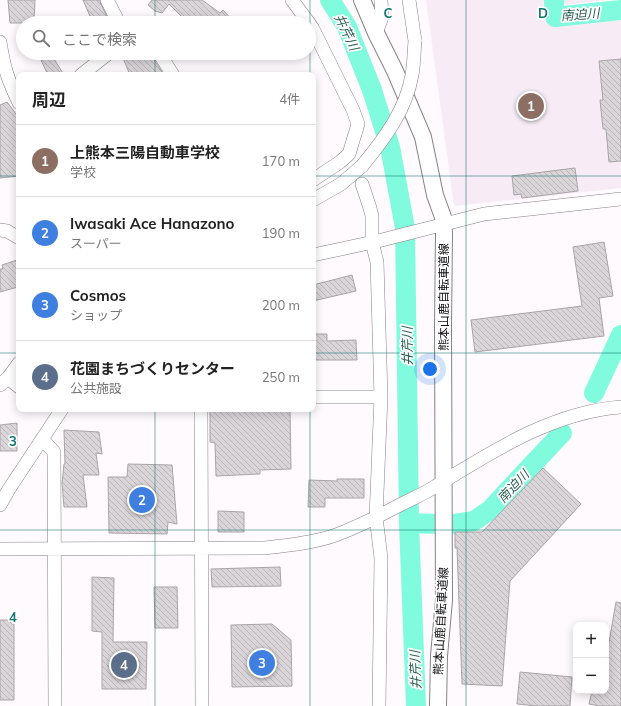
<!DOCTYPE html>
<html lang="ja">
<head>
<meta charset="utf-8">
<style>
	:root { --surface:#fff; --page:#f6f6f6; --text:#222; --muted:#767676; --line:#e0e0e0; --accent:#206454 }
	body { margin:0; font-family:Mulish,"Noto Sans JP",sans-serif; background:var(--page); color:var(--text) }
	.controls { position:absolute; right:12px; bottom:12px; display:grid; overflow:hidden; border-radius:8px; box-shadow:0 2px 10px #0003 }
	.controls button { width:36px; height:36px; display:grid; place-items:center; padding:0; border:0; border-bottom:1px solid var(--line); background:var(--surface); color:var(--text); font:20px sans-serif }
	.you { position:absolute; left:430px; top:369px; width:14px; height:14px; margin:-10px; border:3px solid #fff; border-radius:50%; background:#1a73e8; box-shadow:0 0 0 6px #1a73e833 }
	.badge { display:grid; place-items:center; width:26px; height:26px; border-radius:50%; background:var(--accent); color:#fff; font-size:13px; font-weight:700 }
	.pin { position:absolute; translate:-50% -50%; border:2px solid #fff; box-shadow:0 1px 4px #0006 }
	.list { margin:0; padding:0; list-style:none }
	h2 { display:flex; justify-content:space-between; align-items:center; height:52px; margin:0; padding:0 16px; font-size:17px }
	h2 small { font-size:13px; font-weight:400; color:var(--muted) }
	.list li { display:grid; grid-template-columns:26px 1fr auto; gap:12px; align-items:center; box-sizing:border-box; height:72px; padding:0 16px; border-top:1px solid var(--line) }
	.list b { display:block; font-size:15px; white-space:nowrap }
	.list p { margin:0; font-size:13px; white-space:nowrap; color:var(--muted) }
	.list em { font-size:13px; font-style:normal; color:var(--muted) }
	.icon { flex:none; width:22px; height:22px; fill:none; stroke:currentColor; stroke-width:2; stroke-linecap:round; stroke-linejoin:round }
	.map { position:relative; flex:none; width:621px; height:706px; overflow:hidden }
	.search { position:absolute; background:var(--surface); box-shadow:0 2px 10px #0003; left:16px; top:16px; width:300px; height:44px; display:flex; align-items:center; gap:10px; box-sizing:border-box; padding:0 14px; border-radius:22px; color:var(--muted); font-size:15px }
	.panel { position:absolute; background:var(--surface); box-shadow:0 2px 10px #0003; left:16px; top:72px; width:300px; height:340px; border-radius:8px }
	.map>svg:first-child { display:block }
	.built { fill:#f7ecf5 }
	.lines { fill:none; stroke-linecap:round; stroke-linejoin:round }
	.river { stroke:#81fbdd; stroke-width:20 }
	.building { fill:url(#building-back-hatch); stroke:#a9a4a8 }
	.minor-casing { stroke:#868186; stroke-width:14 }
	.major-casing { stroke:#868186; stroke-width:18 }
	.minor { stroke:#fff; stroke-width:13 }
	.major { stroke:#fff; stroke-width:16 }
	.minor-bridge-casing { stroke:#868186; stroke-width:14; stroke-linecap:butt }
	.minor-bridge { stroke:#fff; stroke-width:13 }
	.grid { fill:none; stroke:#0f766e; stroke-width:1; stroke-opacity:0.55 }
	.labels { text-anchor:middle; stroke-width:3.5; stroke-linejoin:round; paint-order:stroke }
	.street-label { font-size:12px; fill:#110f11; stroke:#fff }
	.water-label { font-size:13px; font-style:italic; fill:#2b5f52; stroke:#fff }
	.grid-label { font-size:13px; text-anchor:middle; font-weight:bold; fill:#0f766e; stroke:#fff; stroke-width:3.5; stroke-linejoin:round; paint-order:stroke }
</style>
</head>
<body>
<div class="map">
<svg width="621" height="706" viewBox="0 0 621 706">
	<defs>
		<pattern id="building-back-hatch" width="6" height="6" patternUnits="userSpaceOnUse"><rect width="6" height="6" fill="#dad5d9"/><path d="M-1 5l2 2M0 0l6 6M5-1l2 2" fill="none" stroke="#bab6b9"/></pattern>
	</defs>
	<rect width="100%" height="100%" fill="#fffafe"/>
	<path class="built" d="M426,0H545L548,25L621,18V188L454,206Z
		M562,0H605L566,5Z"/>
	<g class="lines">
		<path class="river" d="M330,0L347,27L372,90L390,147L405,228L409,523L416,706
			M554,0L555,17L621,10
			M594,393L621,335
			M409,523L438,524
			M455,524L474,521L490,510L562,433"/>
	</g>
	<path class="building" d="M8,0H35L34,23H10Z
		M83,0H99L110,23H93Z
		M152,0H202L220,13L223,10L235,23H188L169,4L162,13L155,11L148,5Z
		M136,53H151L152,57L164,75H130L123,58Z
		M51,54L64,75H48L41,60Z
		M621,59V161L609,162L606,129H603L600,100H603L599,61Z
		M7,102L19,118V176L0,178V105Z
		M575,168L578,191L522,198L521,194L514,195L512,176Z
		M604,242L613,296L599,298L604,336L475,352L471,320L582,306L573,247Z
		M17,260L19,267V280L16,281L18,287L0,292V269H3L2,265Z
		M352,275L356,291L313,301V285Z
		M314,334H327V341L356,340L357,360H313Z
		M210,409L290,410L291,469L260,470V474L216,476L215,443L210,442Z
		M17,423V451H0V425Z
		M64,430L99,432L102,454L96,453L99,475H83L87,507H64L62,483L64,464H65Z
		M128,464L172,465L177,524L168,522L167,534L109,533L108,477H127Z
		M543,468L581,504L510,581L502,686L462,684L457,548H455V532H482Z
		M337,479H364V498H325V507H308L309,480L337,481Z
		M218,511L244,512V532H218Z
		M280,567L281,586L212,587L211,569Z
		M92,577L114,578L113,642H147L146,689H102V632L92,631Z
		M154,587H177L178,628H155Z
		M616,602L621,603V706H599L589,704L592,691H606V660Z
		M0,620H14V700H0Z
		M272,624L291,640L292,686L232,687L231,625Z
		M520,672L572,677L570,706H537L517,704Z"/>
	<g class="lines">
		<g class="minor-casing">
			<path id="minor" d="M107,0L119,23
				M292,0L309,23
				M409,0L415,41
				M309,23L313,29L353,110L358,124L349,154L340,162L313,180
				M376,33L382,17L381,0
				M0,42C4,68 8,80 19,103
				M159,53L173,75
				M81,75L109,53
				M362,184L370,208L372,216V242L377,262L381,397L376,517L381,558L379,706
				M313,200L341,184L362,166
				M0,230L7,231L19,238
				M313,255L378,241L484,214L621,199
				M8,378L19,387
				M0,385L8,378L19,363
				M313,397H381
				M201,409L202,706
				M42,439L54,452L55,706
				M0,505L9,489L62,409
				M0,549L265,548C288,545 314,543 336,535C357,527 377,517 396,507C409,500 424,494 436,486C493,451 553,412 621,407"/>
		</g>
		<g class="major-casing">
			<path id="major" d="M362,0L376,33L395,71L423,137L435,195L443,217L444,234L443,327L444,600L439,656L438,706"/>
		</g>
		<use href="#minor" class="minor"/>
		<use href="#major" class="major"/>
		<g class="minor-bridge-casing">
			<path id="minor-bridge" d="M362,166C385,138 406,110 412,75C414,63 414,52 415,41"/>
		</g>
		<use href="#minor-bridge" class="minor-bridge"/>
	</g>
	<path class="grid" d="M155,0V23M310,0V75M466,0V706M155,53V75M0,176H19M313,176H621M0,353H19M313,353H621M155,409V706M310,409V706M0,530H621"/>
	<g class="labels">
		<g class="street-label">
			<text transform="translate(444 297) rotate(-90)" y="4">熊本山鹿自転車道線</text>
			<text transform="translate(441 621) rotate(-87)" y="4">熊本山鹿自転車道線</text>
		</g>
		<g class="water-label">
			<text transform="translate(580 14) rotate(-4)" y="5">南迫川</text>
			<text transform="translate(347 32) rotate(64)" y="5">井芹川</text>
			<text transform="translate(407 346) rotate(-91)" y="5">井芹川</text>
			<text transform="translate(513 486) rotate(-47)" y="5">南迫川</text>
			<text transform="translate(415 670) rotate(-92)" y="5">井芹川</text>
		</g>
	</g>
	<g class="grid-label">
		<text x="388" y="18">C</text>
		<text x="543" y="18">D</text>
		<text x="13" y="446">3</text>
		<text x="13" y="622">4</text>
	</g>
</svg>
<div class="controls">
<button>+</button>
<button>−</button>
</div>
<div class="you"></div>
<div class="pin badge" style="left:531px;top:106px;background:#8d6e63">1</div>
<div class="pin badge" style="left:142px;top:500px;background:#3f7fe0">2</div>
<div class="pin badge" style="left:262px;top:663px;background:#3f7fe0">3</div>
<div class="pin badge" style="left:124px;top:665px;background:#5c6f8a">4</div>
<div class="search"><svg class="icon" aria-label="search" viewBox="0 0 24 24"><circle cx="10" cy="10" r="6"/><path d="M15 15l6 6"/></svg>ここで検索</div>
<section class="panel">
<h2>周辺<small>4件</small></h2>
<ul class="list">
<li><span class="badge" style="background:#8d6e63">1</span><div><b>上熊本三陽自動車学校</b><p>学校</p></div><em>170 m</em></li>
<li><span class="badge" style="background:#3f7fe0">2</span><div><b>Iwasaki Ace Hanazono</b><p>スーパー</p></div><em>190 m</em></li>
<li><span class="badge" style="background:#3f7fe0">3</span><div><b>Cosmos</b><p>ショップ</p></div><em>200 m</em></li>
<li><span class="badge" style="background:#5c6f8a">4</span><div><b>花園まちづくりセンター</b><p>公共施設</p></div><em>250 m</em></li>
</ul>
</section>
</div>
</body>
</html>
